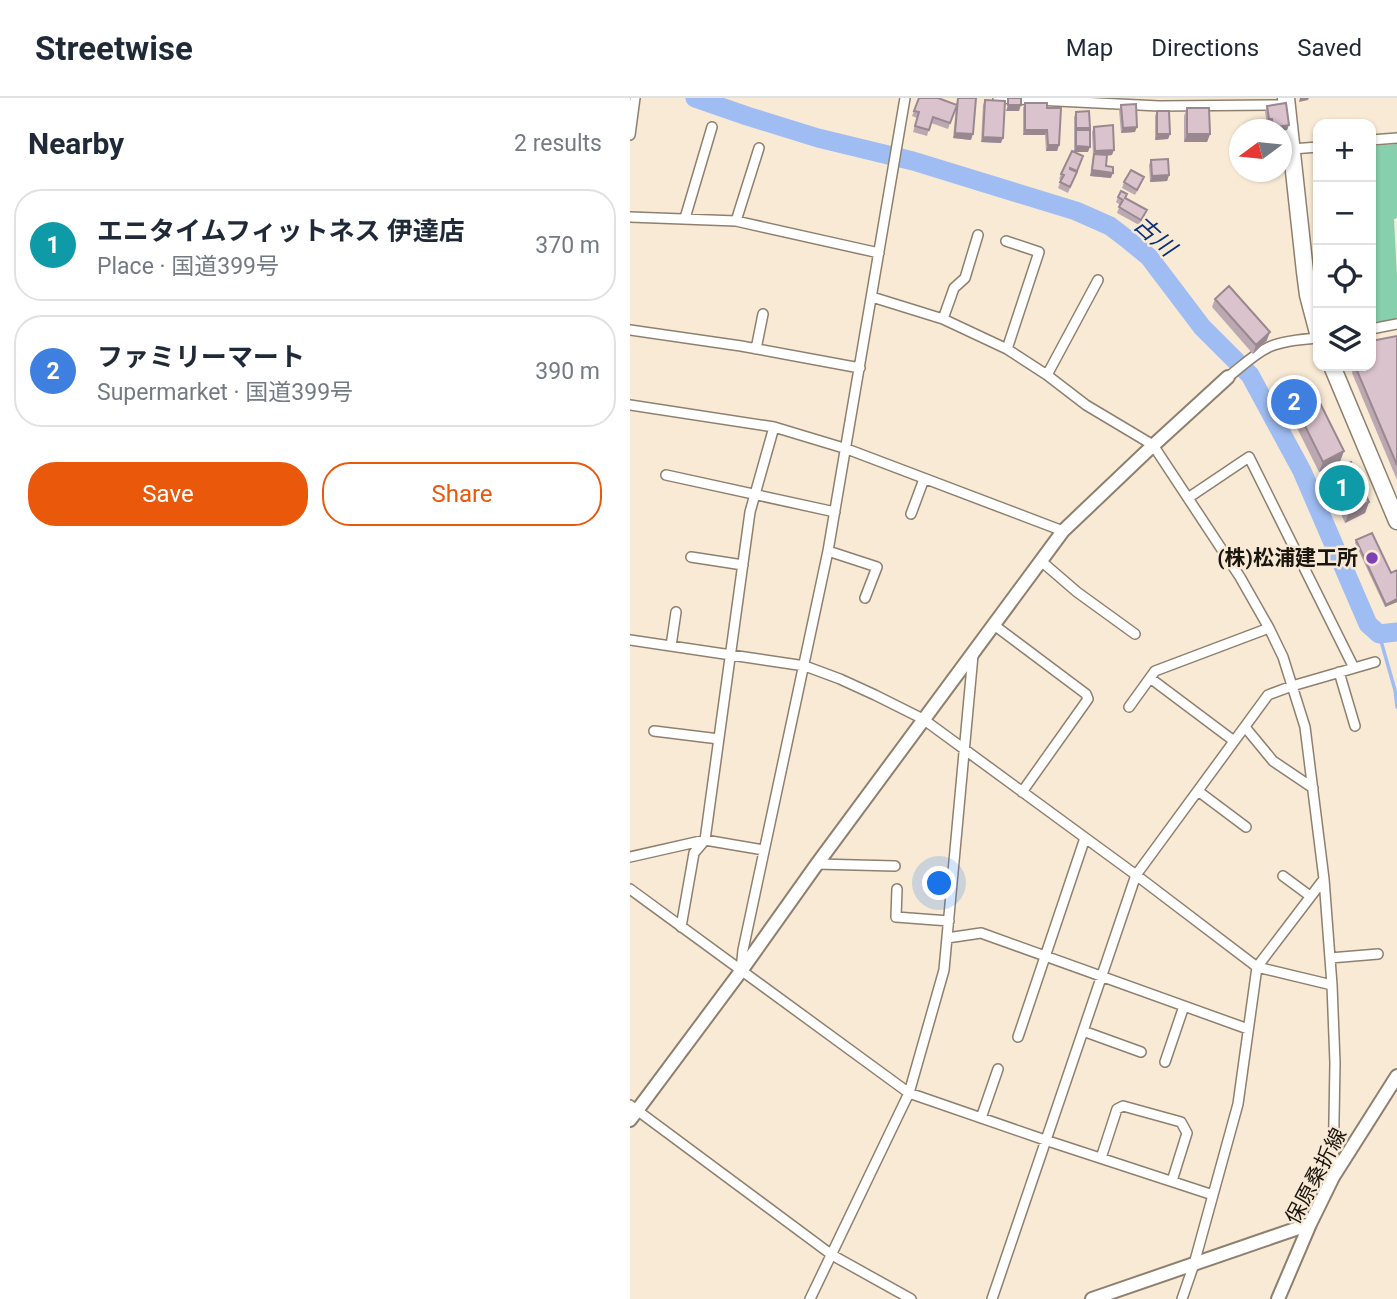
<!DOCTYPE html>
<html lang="en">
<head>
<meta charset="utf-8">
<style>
	:root { --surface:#fff; --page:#f2f2f3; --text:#1f2937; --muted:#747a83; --line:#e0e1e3; --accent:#ea580c }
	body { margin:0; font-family:Roboto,"Noto Sans JP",sans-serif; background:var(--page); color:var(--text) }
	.controls { position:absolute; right:21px; top:21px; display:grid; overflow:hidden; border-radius:14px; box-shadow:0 2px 5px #0004 }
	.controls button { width:63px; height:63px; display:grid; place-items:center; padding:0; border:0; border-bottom:2px solid var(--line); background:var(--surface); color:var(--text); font:35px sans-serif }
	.compass { position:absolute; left:599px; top:21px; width:63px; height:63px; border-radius:50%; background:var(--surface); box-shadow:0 2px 5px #0004; rotate:255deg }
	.you { position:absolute; left:310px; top:786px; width:24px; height:24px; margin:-18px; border:5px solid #fff; border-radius:50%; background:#1a73e8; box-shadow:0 0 0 10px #1a73e833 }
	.badge { display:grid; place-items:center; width:46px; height:46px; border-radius:50%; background:var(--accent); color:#fff; font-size:23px; font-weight:700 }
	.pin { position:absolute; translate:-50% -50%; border:4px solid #fff; box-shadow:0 2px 7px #0006 }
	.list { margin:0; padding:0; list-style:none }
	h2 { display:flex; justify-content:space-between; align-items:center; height:91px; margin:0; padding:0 28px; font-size:30px }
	h2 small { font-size:23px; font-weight:400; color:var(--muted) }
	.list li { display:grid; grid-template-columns:46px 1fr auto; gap:21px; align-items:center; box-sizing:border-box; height:112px; margin:0 14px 14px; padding:0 14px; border:2px solid var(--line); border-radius:28px }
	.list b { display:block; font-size:26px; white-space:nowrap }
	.list p { margin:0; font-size:23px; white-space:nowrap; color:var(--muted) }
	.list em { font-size:23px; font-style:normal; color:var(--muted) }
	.actions { display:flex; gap:14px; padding:21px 28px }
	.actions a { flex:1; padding:16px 0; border:2px solid var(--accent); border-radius:28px; text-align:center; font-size:24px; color:var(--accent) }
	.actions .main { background:var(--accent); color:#fff }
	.icon { flex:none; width:38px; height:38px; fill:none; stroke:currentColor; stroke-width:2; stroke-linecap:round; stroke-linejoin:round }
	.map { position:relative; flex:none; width:767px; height:1201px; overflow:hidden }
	header { display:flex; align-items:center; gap:42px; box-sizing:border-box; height:98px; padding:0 35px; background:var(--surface); border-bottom:2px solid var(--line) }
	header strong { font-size:33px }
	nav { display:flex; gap:38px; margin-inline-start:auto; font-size:24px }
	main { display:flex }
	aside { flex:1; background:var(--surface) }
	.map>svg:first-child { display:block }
	.green { fill:#87d0ad }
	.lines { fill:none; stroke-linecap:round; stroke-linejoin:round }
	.stream { stroke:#9fbdf2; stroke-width:3.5 }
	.river { stroke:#9fbdf2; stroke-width:19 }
	.street-casing { stroke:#8e806f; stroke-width:12 }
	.secondary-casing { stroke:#8e806f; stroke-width:16 }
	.highway-casing { stroke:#8e806f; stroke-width:19 }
	.street { stroke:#fff; stroke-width:9 }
	.secondary { stroke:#fff; stroke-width:12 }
	.highway { stroke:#fff; stroke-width:16 }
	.wall { fill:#bca8b0 }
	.shaded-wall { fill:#998890 }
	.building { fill:#dbc3cd; stroke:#998890; stroke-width:2 }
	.poi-dot { fill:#7d40b5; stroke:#f9ead6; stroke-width:2.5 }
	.labels { text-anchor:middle; stroke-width:5; stroke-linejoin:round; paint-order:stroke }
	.poi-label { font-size:21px; font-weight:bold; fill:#1a150e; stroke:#f9ead6; text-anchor:end }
	.street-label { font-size:21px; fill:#1a150e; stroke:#f9ead6 }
	.water-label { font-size:23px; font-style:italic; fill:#082e79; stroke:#f9ead6 }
</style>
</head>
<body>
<header>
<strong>Streetwise</strong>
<nav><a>Map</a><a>Directions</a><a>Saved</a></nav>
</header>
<main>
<aside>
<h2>Nearby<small>2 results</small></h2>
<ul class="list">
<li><span class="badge" style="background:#0f9aa8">1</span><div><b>エニタイムフィットネス 伊達店</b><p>Place · 国道399号</p></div><em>370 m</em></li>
<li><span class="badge" style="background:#3f7fe0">2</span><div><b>ファミリーマート</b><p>Supermarket · 国道399号</p></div><em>390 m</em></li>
</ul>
<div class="actions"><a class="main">Save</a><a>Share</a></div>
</aside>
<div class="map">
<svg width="767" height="1201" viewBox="0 0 767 1201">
	<rect width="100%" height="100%" fill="#f9ead6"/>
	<path class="green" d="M767,46V120L764,121L767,178V222L742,224L741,215V48Z"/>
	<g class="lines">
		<path class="stream" d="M749,536L765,592L767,609"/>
		<path class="river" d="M65,0L117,18L188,40L283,63L446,113L480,128L497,141L519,159L572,229L620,277L672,373L738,526L749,536L767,534"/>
		<g class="street-casing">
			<path id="street" d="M368,0L529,8L653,7
				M0,37L5,0
				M741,42L767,40
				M662,51L688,49
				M0,119L106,123L249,155
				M55,120L82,29
				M106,123L129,50
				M376,143L409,154L377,251
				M242,199L313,221L324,190L335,180L348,137
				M313,221L377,251L417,277L456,307L523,347L610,479L639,530L653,559L675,629L694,781L702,887L705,965L703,1077
				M741,231L767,226
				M0,232L111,248L230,270
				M126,251L133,216
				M417,277L468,182
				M598,279C611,269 624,256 639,249C652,243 674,241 688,240
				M0,307L144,329L217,351L433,433
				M36,377L205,414
				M558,400L619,359L724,570
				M281,416L294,381
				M198,453L247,469L235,500
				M61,459L113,467
				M411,463L447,494L505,536
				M364,527L456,596L458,601L392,694
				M0,542L175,568L210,581L245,597L293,621L506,777L627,869L702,887
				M41,548L46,514
				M709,574L725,628
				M520,580L604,643
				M499,609L525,573L639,530
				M615,629L643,663L683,690
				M24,633L89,641
				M568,693L616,729
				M0,759L75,742L134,752
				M187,766L265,768
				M653,778L680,798
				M0,791L279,995L415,1042L583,1097
				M267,791L266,819L319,823
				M51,829L64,755L75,742L120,414L144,329
				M317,840L351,835L618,931
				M700,860L748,856
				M111,872L113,852L198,453L275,0
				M453,933L511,954
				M388,939L455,740
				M535,964L554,908
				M0,1007L202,1157L281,1201
				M351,1020L368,971
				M471,1060L487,1011L493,1008L551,1024L557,1035L542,1083
				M180,1201L279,995L314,872L343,557
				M362,1201L506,777L638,597L662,588L745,564
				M552,1201L564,1166L608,1006L627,869L694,781"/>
		</g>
		<g class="secondary-casing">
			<path id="secondary" d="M0,1022L111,873L187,766L433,433L516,354L598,279
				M462,1201L680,1126
				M648,1201L680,1126L703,1079L767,978"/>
		</g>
		<g class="highway-casing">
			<path id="highway" d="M656,0L675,174L678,197L688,235
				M702,268L767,423"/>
		</g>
		<use href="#street" class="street"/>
		<use href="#secondary" class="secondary"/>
		<use href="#highway" class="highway"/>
	</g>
	<path class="wall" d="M289,0L326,6L328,0L341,42L323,40L326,9L318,31L301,25L297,38L283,34L287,20L282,18Z
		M355,2L371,45L351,44L353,7Z
		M395,5L417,10L429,47L427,53H416L415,37H393V10Z
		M491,7L505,34L491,35L489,12Z
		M637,8L659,27L657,32H640V26H637L635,14Z
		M557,10L580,36L577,44H554V18Z
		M527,13L540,36L538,41L525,42V18Z
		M446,14L459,32L458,54H445L453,58L438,95L428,90L431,82L429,81L431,76L444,53V19Z
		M464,29L482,57L477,58L476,68L481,80L460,78L463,58L462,34Z
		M521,62L539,77L537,83L520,84L519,67Z
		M514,79L505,97L492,90L494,84Z
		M488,99L496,100L515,117L509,127L487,115L490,107L486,104Z
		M585,201L637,242L623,256L582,209Z
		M767,238V382L722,275L724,268H741Z
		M653,288L679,308L710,364L689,374L664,324L666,319L662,320L651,294Z
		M701,374L739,404L735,415L715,425L697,384Z
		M726,442L761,475L767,472V504L755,509L725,445Z"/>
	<path class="shaded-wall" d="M670,0H679L678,2L669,4Z
		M378,7H391L389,13H376Z
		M659,27L657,32L652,33V32H642L643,30Z
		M507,29L505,34L491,35L493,30Z
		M395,32H417L415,37H393Z
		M325,35L343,36L341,42L323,40Z
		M527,36H540L538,41L525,42Z
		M557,36H580L577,44H554Z
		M353,39L373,40L371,45L351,44Z
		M418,47H429L427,53H416Z
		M446,48L460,49L458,54H444Z
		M484,52L482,57L463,58L465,53Z
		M462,72L483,75L481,80L460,78Z
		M539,77L537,83L520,84L522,78Z
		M640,234L637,242L623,256L626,247Z
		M679,309L668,314L666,319L662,320L664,315Z
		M714,353L710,364L689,374L693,364Z
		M739,404L735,415L715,425L719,414Z
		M767,501V504L755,509L756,507Z"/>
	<path class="building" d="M289,0H308L327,7L320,25L303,19L299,32L285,28L289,14L284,13Z
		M328,0H346L343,36L325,35Z
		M378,0H391V7H378Z
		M355,2L375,3L373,40L353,39Z
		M395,5H417V10H431L429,47H418L417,32H395Z
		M656,5L659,27L643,30L642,21H639L637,8Z
		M506,6L507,29L493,30L491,7Z
		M557,10H579L580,36H557Z
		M459,13L460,30H446V14Z
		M527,13H539L540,36H527Z
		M483,27L484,52L465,53L464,29Z
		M446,32H460V49L446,48Z
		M442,53L453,58L447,73L440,70V71L447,74L440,89L430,84L434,77L431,76Z
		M464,56L477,57L476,68L483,69V75L462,72Z
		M538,61L539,77L522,78L521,62Z
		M501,72L514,79L507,92L494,84Z
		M491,93L497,96L495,100L517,112L511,122L489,109L493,102L488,99Z
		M599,188L640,234L626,247L585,201Z
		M767,238V367L725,268H741V243Z
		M667,282L679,308L664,315L653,288Z
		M689,303L714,353L693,364L668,314Z
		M721,364L739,404L719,414L701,374Z
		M742,435L761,475L767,472V501L756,507L726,442Z"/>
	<circle class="poi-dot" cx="742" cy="460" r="7"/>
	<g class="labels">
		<g class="poi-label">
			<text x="728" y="467">(株)松浦建工所</text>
		</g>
		<g class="street-label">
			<text transform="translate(686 1078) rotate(-62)" y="7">保原桑折線</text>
		</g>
		<g class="water-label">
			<text transform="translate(525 138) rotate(42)" y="8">古川</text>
		</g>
	</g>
</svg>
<div class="controls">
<button>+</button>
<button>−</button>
<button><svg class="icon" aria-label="locate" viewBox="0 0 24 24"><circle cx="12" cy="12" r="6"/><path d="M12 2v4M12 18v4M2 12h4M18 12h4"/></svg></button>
<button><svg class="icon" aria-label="layers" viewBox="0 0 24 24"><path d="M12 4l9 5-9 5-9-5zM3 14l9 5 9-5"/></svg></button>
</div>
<svg class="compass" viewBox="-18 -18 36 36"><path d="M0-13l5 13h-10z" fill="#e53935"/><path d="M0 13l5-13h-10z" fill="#747a83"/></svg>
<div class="you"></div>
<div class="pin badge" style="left:712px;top:390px;background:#0f9aa8">1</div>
<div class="pin badge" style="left:664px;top:304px;background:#3f7fe0">2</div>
</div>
</main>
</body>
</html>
